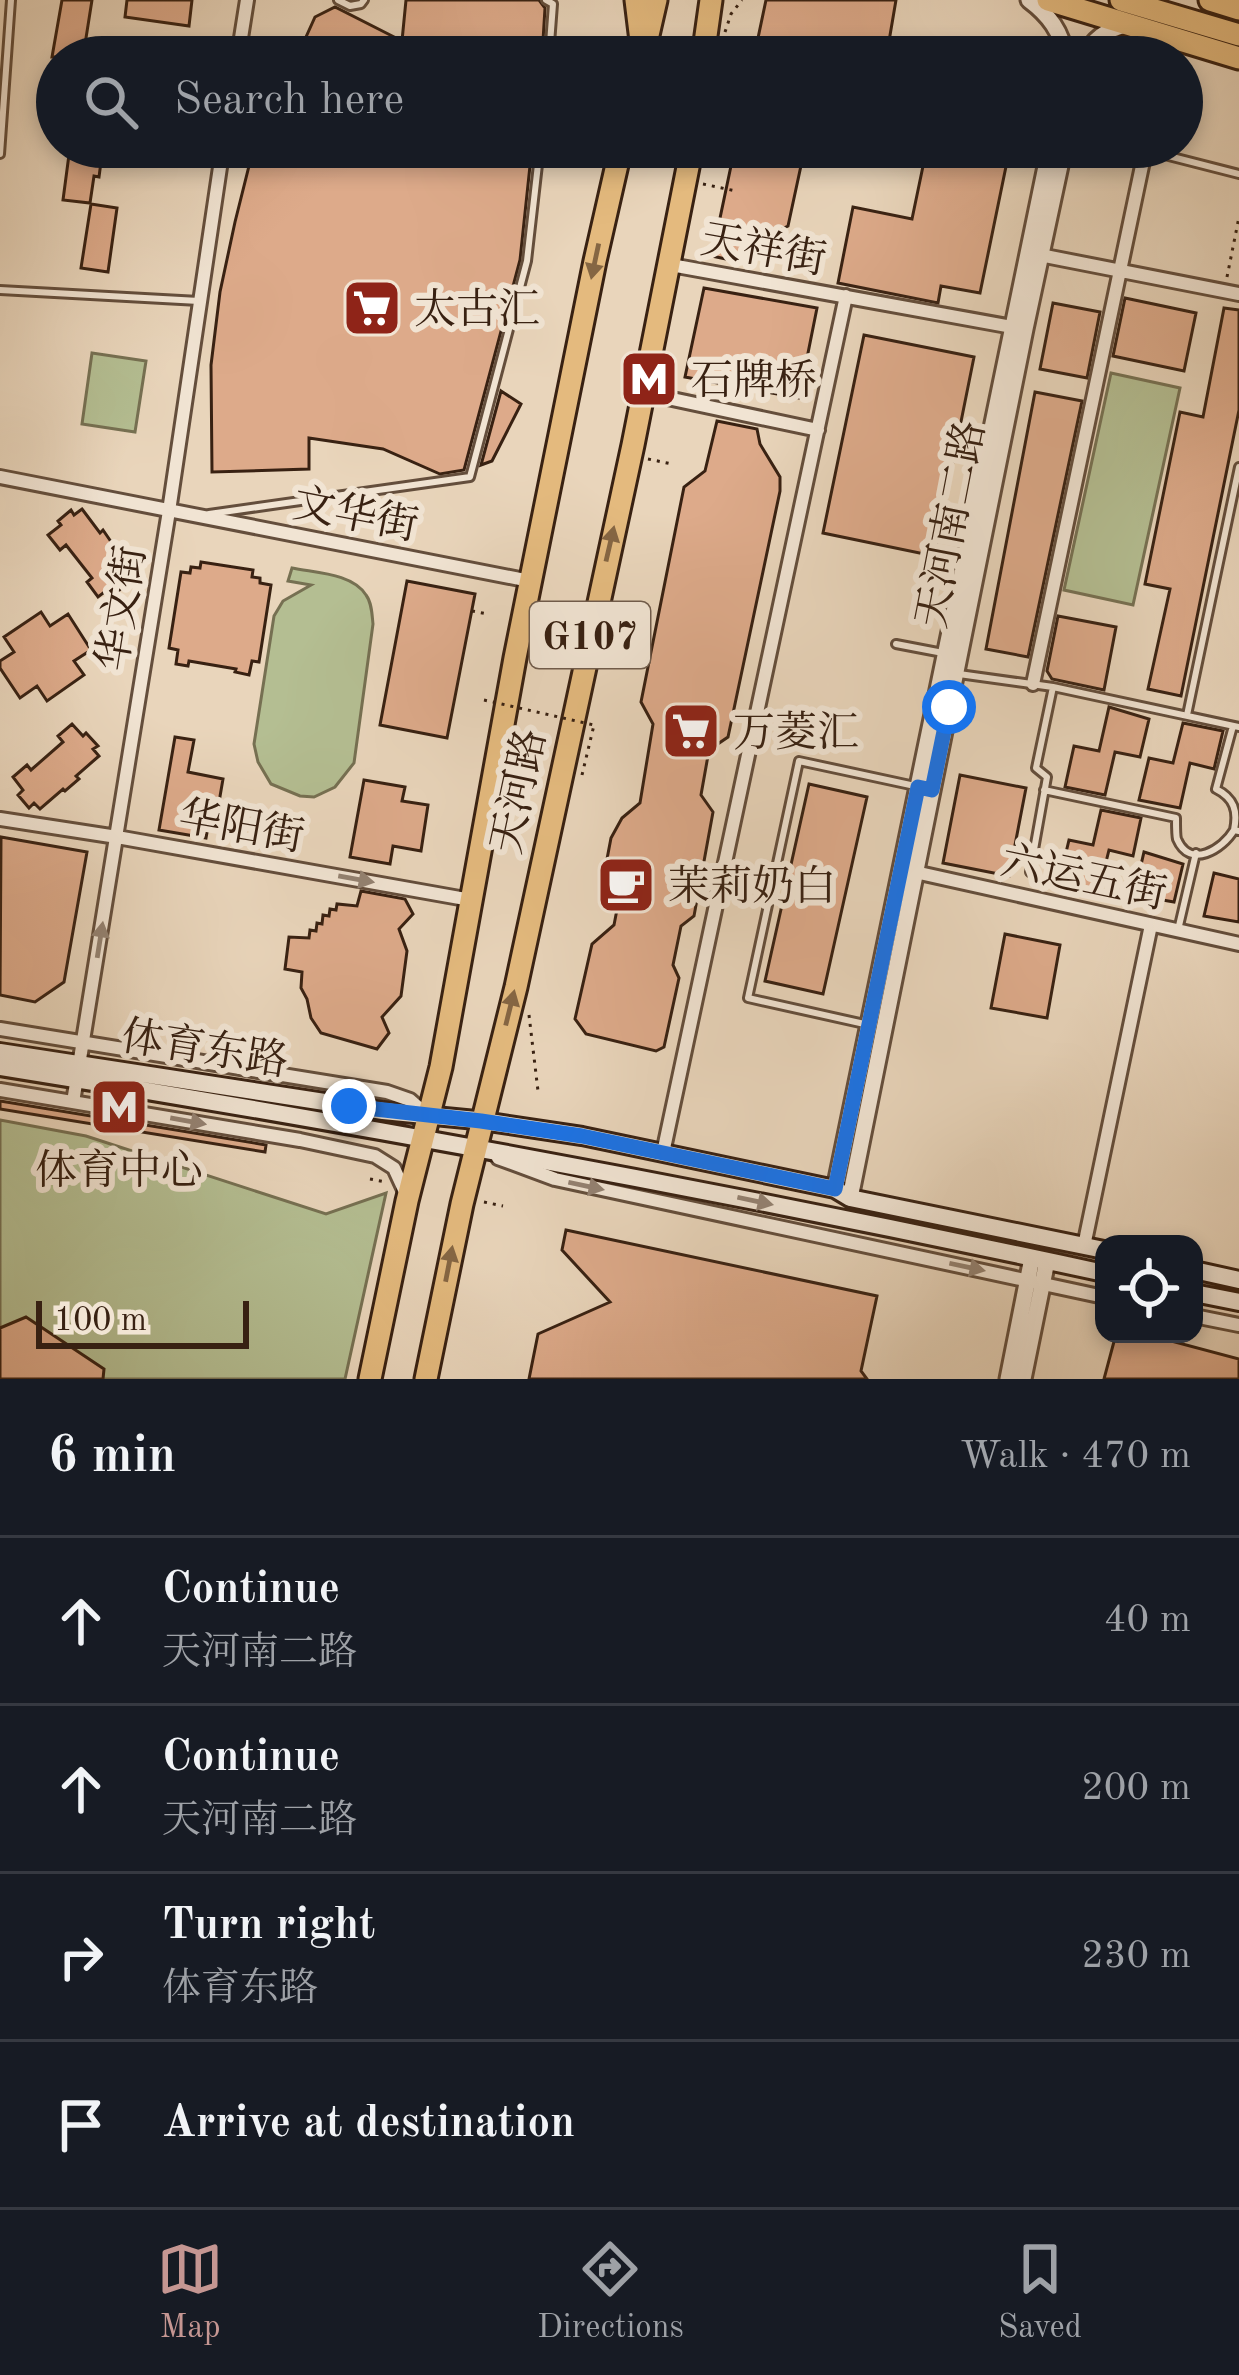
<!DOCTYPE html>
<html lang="en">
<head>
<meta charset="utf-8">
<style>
	:root { --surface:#171b24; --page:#20242c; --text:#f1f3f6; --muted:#9ea1a6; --line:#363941; --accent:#c59692 }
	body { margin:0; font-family:"Old Standard TT","Noto Serif SC",serif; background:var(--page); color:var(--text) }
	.controls { position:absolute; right:36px; bottom:36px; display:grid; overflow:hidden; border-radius:24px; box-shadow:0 6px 18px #0003 }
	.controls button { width:108px; height:108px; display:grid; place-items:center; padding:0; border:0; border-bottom:3px solid var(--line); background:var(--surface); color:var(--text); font:60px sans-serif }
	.scale { position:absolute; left:36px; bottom:30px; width:213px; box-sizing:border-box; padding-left:12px; border:6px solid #382112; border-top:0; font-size:33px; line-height:42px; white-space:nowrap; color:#382112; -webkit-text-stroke:9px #f1e4d3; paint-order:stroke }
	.stop { position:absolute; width:36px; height:36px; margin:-27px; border:9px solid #1a73e8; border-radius:50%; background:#fff }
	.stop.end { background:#1a73e8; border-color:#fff; box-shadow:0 3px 12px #0008 }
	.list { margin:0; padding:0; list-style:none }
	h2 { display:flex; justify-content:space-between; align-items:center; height:156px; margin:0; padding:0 48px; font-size:51px }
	h2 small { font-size:39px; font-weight:400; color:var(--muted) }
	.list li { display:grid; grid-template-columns:78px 1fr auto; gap:36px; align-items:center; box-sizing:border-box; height:168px; padding:0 48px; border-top:3px solid var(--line) }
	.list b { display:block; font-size:45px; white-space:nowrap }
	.list p { margin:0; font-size:39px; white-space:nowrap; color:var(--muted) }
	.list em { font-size:39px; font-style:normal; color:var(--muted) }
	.icon { flex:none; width:66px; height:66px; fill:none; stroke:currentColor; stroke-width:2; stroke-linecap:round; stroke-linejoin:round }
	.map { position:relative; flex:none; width:1239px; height:1379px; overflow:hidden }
	.search { position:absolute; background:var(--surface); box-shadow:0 6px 18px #0003; left:36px; right:36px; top:36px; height:132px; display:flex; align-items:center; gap:30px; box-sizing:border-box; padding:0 42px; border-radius:66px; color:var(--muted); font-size:45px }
	.sheet { height:828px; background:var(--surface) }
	nav { display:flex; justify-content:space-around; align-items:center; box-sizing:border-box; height:168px; border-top:3px solid var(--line); background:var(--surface); font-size:33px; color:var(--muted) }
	nav a { display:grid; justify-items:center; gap:6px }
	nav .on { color:var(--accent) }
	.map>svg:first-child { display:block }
	.green { fill:#b4be92; stroke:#767052; stroke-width:3 }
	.building { fill:#ddaa8a; stroke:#382112; stroke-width:3 }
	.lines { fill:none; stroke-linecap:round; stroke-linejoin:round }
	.service-casing { stroke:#644e3c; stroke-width:12 }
	.minor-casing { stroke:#644e3c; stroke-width:18 }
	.tertiary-casing { stroke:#644e3c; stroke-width:21 }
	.secondary-casing { stroke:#382112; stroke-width:22 }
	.trunk-casing { stroke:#382112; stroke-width:27 }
	.path { stroke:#382112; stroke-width:3; stroke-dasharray:3 6; stroke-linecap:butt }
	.service { stroke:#f1e4d3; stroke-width:6 }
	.minor { stroke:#f1e4d3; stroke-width:12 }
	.tertiary { stroke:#f1e4d3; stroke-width:15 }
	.secondary { stroke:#f1e4d3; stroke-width:16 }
	.trunk { stroke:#e4ba7e; stroke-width:21 }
	.path-bridge { stroke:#382112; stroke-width:3; stroke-dasharray:3 6; stroke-linecap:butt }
	.oneway { fill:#856643 }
	.oneway2 { fill:#948272 }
	.route { stroke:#1a73e8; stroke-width:15 }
	.labels { text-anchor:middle; stroke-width:12; stroke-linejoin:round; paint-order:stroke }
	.shield { fill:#f1e4d3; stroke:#705c4c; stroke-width:3 }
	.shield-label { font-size:39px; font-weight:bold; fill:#382112 }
	.street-label { font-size:42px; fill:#382112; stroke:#f1e4d3 }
	.poi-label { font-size:42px; fill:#382112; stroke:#f1e4d3; text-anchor:start }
</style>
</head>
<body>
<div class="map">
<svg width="1239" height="1379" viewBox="0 0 1239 1379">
	<rect width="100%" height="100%" fill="#e9d5bb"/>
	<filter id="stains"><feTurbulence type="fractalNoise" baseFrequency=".00167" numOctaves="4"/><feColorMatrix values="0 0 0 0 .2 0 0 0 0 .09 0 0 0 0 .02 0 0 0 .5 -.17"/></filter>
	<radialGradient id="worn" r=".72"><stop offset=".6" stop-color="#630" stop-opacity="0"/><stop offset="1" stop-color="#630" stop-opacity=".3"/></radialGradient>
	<path class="green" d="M92,353L146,361L135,432L82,424Z
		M1111,373L1180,388L1133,605L1064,590Z
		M292,568C315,573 352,573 366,595C372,603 372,615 373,624L354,763L335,787L314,797L300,796L271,784L258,762L254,744L274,616L283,601L311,585L288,581Z
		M0,1120L86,1136L326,1214L386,1193L345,1379H0Z"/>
	<path class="building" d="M62,0H92L83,57H52Z
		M127,0H192L189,26L125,17Z
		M406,0H539L545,8L542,57H297L315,17L335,7L402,41Z
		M766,0H896L887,53L828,42L825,57H754Z
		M70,147H103L99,177L94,176L90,203L63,200Z
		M257,147H532L520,260L464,470L440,474L383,449L309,438V469L212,472L211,365L220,292L235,222L250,162Z
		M735,147H805L788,226L758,241L754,265L712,256Z
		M927,147H1010L980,293L941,286L938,303L838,283L853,207L912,219Z
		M91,204L117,208L108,272L81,268Z
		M704,288L817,308L799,398L685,377Z
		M1125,298L1196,313L1184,371L1113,356Z
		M1053,303L1100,312L1087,378L1040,369Z
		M1224,308L1239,310V410L1181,696L1148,689L1170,589L1145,584L1180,412L1203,417Z
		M864,335L974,357L934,556L823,533Z
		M501,391L521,404L492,461L481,465Z
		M1035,392L1082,401L1028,657L986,649Z
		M717,421L757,429L760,444L780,477V491L728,737L709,750L701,795L713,812L694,916L681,926L673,965L679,978L664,1047L656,1051L586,1034L575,1019L592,944L614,925L620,894L611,879L607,859L611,838L622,818L640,803L653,724L641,702L684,487L705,471Z
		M82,509L100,533L103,530L131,571L125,576L129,582L116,593L111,587L98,597L87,582L92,578L66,545L60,550L48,535L61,525L58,521L71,510L74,515Z
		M201,562L253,570L252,577L260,578V583L271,585L259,662L252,661L249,675L235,672L236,669L189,661L188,666L176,664L178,650L169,648L181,572L190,573L191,567L200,568Z
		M407,581L475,594L447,738L380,725Z
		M41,612L50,626L68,614L91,650L74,661L84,675L47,701L37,686L20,698L0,668V661L14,652L4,637Z
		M1058,616L1116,627L1104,690L1052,679L1047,671Z
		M1109,707L1149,719L1140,757L1115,752L1105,795L1065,787L1074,746L1099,751Z
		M1183,723L1223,731L1214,769L1190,763L1180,808L1139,800L1149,758L1173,763Z
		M72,724L83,736L86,733L98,746L93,749L99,756L76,776L79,779L65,791L63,789L40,809L34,803L29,808L18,795L23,790L13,777L27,765L31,770L63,742L58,736Z
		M175,737L194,740L188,772L223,779L218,808L211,810L206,838L159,830Z
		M960,775L1026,788L1009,876L943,863Z
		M364,780L405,787L402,801L428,805L421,851L393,846L390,864L350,857Z
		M809,784L867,797L823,994L765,981Z
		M1101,810L1141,818L1133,856L1109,850L1099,890L1059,882L1069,840L1093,845Z
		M1,837L87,852L64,982L35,1002L0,995Z
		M1144,852L1183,864L1174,902L1134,895Z
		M1214,873L1239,879V922L1204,916Z
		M361,891L405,899L413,914L399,929L407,951L401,996L382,1017L389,1033L377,1049L321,1033L311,1018L307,999L301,988L302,972L285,969L289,937L309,938L310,930L316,931L317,923L322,924L323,915L329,916L330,909L336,910L337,904L357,906Z
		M1005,934L1060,945L1047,1018L991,1008Z
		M0,1101L266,1145L265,1152L0,1109Z
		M566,1230L877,1296L861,1371L867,1379H529L538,1334L610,1302L562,1250Z
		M26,1317L104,1369L103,1379H0V1328Z
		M1116,1334H1145L1239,1359V1379H1104Z"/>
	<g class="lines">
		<g class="service-casing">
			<path id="service" d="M338,0L350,6L361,4L364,0
				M546,0L553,4L549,57
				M1149,151L1239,174
				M0,154L11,0
				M0,290L199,301
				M209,514L470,477L527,261L540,147
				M896,644L943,653
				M959,674L1053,687L1239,727
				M1187,715L1239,467
				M1233,726L1216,789C1234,798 1238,811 1234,830
				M1044,790L1176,818C1176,821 1176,836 1177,839C1190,870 1223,849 1234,830L1239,831
				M1030,872L1047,777L1036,768L1053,687
				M1178,930L1196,853
				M869,1025L748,998L799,761L915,786"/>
		</g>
		<g class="minor-casing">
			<path id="minor" d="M238,57L247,0
				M1040,255L1239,294
				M671,265L1018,328
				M644,393L818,430
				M0,477L530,581
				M1033,684L1146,147
				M0,819L117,837L471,900
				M915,872L1239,944
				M0,1029L387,1092L410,1100L428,1116
				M0,1090L300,1140L375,1156L394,1168L406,1194
				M73,1102L169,511L223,147
				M663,1153L846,296
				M498,1158L555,1179L1104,1297
				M1084,1246L1151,925
				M1194,1316L1239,1325"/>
		</g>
		<g class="tertiary-casing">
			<path id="tertiary" d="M1029,0C1049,15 1062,32 1065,57
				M1085,57C1093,38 1107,29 1127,25
				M835,1189L1050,147
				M850,1198L1025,329L1064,147
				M1008,1379L1032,1258
				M1023,1379L1047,1261"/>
		</g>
		<g class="secondary-casing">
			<path id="secondary" d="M0,1052L383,1111L476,1120L582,1136L835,1189L850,1198L1104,1250
				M0,1067C370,1126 738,1194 1104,1273
				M1194,1270L1239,1280
				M1194,1293L1239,1302"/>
		</g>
		<g class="trunk-casing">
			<path id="trunk" d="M636,0L641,41
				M1048,0L1239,58
				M1121,0L1239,35
				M1210,0L1239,9
				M643,57L656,0
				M703,57L711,0
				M370,1379L407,1201L441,1067L515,658L595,261L621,147
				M426,1379L462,1204L516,987L633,445L692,147"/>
		</g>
		<path class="path" d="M725,32L731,14L742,0
			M703,184L736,191
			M1227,277L1239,217
			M648,459L672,464
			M472,611L488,614
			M582,775L594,725
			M529,1015L538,1091
			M370,1179L386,1182
			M484,1202L503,1206"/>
		<use href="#service" class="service"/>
		<use href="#minor" class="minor"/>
		<use href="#tertiary" class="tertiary"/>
		<use href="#secondary" class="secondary"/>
		<use href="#trunk" class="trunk"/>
		<path class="path-bridge" d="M484,700L594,725"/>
	</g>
	<defs><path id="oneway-solid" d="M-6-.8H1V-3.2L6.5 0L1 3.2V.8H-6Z" transform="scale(3)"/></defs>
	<g class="oneway">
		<use href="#oneway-solid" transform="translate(595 261) rotate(102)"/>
		<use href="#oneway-solid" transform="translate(610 544) rotate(-77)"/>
		<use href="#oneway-solid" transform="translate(510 1008) rotate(-76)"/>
		<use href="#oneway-solid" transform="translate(449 1264) rotate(-79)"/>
	</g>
	<g class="oneway2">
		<use href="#oneway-solid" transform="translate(356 879) rotate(10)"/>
		<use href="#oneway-solid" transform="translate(100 940) rotate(-81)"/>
		<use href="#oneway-solid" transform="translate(188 1121) rotate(10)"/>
		<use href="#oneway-solid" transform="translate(586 1186) rotate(12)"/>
		<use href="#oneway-solid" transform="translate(755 1201) rotate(12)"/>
		<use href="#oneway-solid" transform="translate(967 1267) rotate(12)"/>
	</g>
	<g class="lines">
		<path class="route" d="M349,1106L481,1121L582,1136L835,1189L918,787L932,790L949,707"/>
	</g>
	<defs>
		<g id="supermarket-square" transform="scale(3)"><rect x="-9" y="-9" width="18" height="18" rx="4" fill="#8f2418" stroke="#f1e4d3"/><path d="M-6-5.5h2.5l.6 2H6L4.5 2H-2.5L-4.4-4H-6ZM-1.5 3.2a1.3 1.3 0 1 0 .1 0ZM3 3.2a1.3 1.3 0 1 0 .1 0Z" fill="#fff"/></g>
		<g id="metro-square" transform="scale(3)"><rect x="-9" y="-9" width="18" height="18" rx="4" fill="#8f2418" stroke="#f1e4d3"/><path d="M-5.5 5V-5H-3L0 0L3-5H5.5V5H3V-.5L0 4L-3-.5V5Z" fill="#fff"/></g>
		<g id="cafe-square" transform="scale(3)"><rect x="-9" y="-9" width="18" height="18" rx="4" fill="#8f2418" stroke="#f1e4d3"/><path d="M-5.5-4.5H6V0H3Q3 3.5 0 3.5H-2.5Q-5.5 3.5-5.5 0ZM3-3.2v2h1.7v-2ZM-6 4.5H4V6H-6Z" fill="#fff"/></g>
	</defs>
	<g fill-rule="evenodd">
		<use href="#supermarket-square" x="372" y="308"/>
		<use href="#metro-square" x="649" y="379"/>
		<use href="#supermarket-square" x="691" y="731"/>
		<use href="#cafe-square" x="626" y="885"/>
		<use href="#metro-square" x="119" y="1107"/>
	</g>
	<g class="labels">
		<rect class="shield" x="530" y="602" width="120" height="66" rx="9"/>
		<g class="shield-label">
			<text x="590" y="649">G107</text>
		</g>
		<g class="street-label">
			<text transform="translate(764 248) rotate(10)" y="15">天祥街</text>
			<text transform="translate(356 513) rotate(11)" y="15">文华街</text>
			<text transform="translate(949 524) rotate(-79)" y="15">天河南二路</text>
			<text transform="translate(120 608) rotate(-81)" y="15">华文街</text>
			<text transform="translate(517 791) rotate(-78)" y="15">天河路</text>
			<text transform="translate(242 825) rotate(10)" y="15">华阳街</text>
			<text transform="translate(1084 876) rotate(12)" y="15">六运五街</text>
			<text transform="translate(205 1047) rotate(9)" y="15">体育东路</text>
		</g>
		<g class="poi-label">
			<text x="414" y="323">太古汇</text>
			<text x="691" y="394">石牌桥</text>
			<text x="733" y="746">万菱汇</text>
			<text x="668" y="900">茉莉奶白</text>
			<text x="119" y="1184" text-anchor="middle">体育中心</text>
		</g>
	</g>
	<rect width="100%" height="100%" filter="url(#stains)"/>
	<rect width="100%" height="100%" fill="url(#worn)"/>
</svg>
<div class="controls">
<button><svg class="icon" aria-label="locate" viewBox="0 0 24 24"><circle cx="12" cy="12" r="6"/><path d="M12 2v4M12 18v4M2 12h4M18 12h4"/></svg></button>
</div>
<div class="scale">100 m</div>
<div class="stop" style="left:949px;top:707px"></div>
<div class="stop end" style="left:349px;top:1106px"></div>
<div class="search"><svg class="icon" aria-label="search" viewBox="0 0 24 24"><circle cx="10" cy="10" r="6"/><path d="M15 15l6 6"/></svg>Search here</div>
</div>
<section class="sheet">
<h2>6 min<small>Walk · 470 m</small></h2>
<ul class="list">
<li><svg class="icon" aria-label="ahead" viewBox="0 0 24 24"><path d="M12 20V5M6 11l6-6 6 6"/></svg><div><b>Continue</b><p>天河南二路</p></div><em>40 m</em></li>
<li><svg class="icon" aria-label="ahead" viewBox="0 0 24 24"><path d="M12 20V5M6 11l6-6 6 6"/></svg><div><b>Continue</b><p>天河南二路</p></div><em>200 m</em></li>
<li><svg class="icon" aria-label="right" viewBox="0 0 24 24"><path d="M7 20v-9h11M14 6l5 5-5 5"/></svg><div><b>Turn right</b><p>体育东路</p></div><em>230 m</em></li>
<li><svg class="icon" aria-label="arrive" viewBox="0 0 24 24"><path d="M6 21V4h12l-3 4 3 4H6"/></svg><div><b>Arrive at destination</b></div></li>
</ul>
</section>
<nav>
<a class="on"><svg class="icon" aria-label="map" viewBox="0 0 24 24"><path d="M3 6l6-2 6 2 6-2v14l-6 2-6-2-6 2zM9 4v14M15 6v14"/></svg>Map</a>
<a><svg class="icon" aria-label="directions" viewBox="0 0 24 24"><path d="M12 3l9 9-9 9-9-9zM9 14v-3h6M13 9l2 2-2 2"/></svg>Directions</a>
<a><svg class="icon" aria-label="saved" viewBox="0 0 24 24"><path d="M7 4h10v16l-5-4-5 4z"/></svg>Saved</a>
</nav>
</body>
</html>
